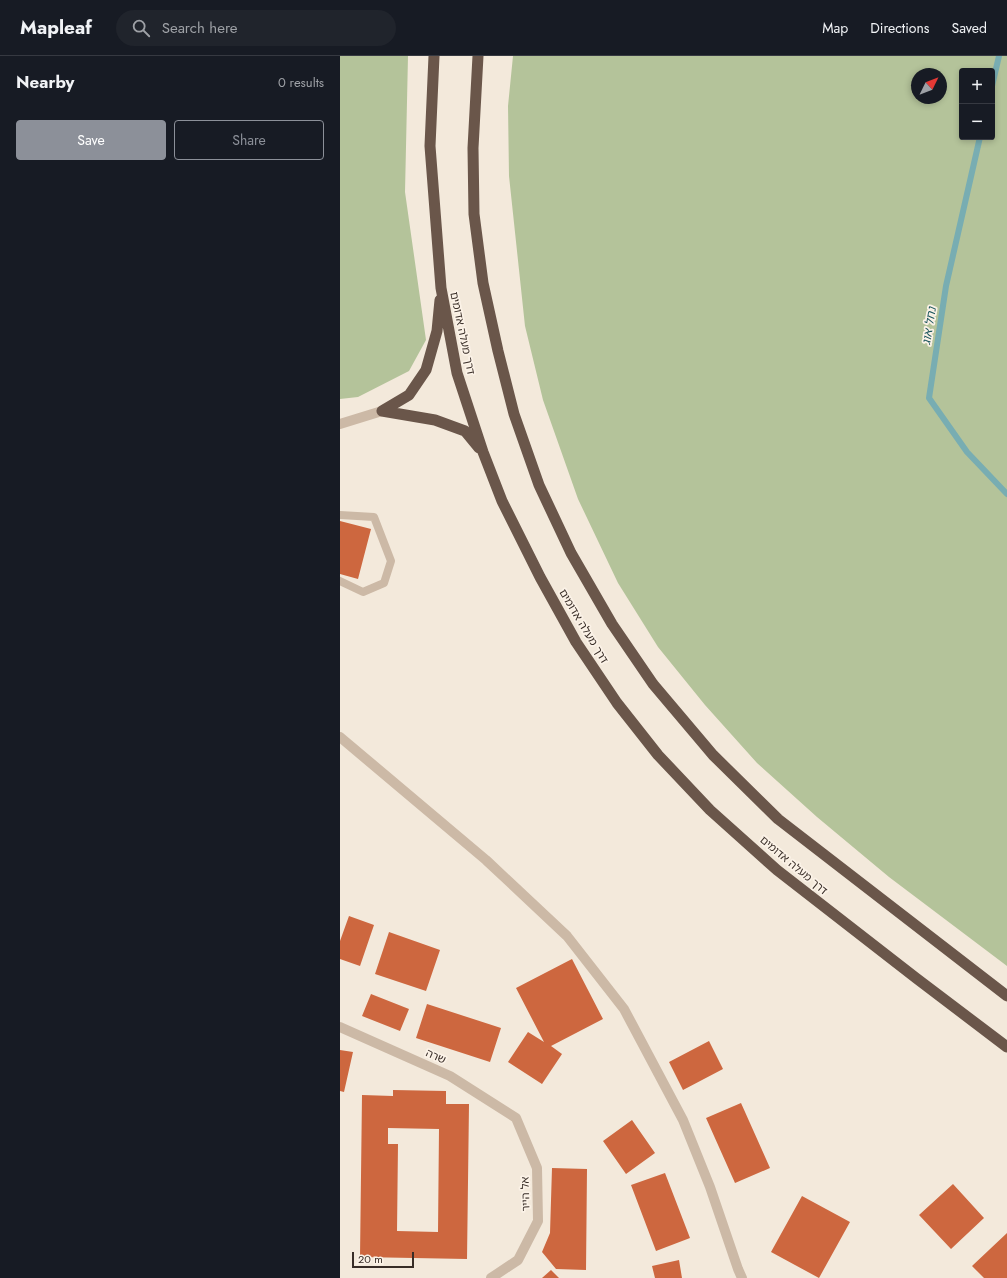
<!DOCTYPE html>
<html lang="en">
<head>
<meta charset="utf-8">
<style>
	:root { --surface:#171b24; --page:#20242c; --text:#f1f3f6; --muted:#9ea1a6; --line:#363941; --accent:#8c9099 }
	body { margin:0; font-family:Jost,"Noto Sans Hebrew",sans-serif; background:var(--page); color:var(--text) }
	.controls { position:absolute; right:12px; top:12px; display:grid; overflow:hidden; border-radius:4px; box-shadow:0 2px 6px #0003 }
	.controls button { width:36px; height:36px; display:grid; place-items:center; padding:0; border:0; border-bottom:1px solid var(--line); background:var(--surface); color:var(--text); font:20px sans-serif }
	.compass { position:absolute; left:571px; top:12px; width:36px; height:36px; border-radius:50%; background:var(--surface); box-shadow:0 2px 6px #0003; rotate:47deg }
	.scale { position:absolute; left:12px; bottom:10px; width:62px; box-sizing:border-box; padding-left:4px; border:2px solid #382d27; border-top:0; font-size:11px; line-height:14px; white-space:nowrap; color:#382d27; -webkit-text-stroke:3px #fbf2e7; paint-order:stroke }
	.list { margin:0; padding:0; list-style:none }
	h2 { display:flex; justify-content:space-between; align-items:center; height:52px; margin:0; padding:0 16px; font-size:17px }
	h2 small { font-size:13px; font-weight:400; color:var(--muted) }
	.actions { display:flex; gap:8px; padding:12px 16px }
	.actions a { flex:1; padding:9px 0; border:1px solid var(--accent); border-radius:4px; text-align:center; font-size:14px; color:var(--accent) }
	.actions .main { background:var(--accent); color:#fff }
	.icon { flex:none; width:22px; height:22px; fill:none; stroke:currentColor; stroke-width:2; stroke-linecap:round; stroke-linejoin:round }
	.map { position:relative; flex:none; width:667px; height:1222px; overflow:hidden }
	header { display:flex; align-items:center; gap:24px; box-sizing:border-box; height:56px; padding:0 20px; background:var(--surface); border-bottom:1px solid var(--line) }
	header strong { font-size:19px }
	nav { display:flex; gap:22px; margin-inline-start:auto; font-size:14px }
	.search { width:280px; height:36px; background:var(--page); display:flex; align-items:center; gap:10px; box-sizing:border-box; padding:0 14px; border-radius:22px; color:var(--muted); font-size:15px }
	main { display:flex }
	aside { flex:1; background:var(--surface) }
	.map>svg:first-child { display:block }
	.green { fill:#b4c39a; fill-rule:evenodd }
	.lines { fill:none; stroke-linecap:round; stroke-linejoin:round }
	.stream { stroke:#78adb2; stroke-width:6 }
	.building { fill:#cd673f; fill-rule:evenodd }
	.service { stroke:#ccb9a6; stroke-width:8 }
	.minor { stroke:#ccb9a6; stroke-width:10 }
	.tertiary { stroke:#ccb9a6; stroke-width:10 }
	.trunk { stroke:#6a564a; stroke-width:11 }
	.labels { text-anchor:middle; stroke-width:3.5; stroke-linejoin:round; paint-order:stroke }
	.street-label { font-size:11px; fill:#382d27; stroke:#fbf2e7 }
	.water-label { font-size:12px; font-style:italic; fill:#1a555c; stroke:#fbf2e7 }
</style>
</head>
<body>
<header>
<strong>Mapleaf</strong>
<div class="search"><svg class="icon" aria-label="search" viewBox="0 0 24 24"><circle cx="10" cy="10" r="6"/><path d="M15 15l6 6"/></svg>Search here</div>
<nav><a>Map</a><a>Directions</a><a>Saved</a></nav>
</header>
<main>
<aside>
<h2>Nearby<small>0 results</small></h2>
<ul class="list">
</ul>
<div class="actions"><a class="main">Save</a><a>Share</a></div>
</aside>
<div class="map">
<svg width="667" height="1222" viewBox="0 0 667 1222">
	<rect width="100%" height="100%" fill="#f3e9db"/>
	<path class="green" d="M0,0H68L65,136L86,284L69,315L18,341L0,343Z
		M173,0H667V910L549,821L477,761L417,707L365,649L318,591L278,527L238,443L203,344L185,270L169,120L168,50ZM622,15H652V81H622ZM577,18H601V42H577Z"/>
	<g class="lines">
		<path class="stream" d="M652,30L659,0
			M640,81L606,230L589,342L627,396L667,438"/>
	</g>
	<path class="building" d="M0,465L31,473L18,523L0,518Z
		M9,860L34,869L20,910L0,903V885Z
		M49,876L100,894L86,935L35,918Z
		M232,903L263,963L211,990L222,998L202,1028L168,1006L188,976L204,986L176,932Z
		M31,938L69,953L60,975L22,960Z
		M87,948L161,972L150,1006L76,982Z
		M369,985L383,1013L343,1034L329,1006Z
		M0,994L13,996L4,1036L0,1035Z
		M53,1034L106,1035V1048H129L127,1203L20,1201L22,1039L53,1040ZM48,1072L99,1073L98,1176L57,1175L58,1088H48Z
		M401,1047L430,1112L395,1127L366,1062Z
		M292,1064L315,1097L286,1118L263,1085Z
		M212,1112L247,1113L246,1214L216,1213L202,1196L210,1177Z
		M325,1117L350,1182L316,1195L291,1129Z
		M613,1128L644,1162L611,1193L579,1159Z
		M462,1140L510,1166L479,1222L431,1196Z
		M667,1177V1222H644L632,1210Z
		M339,1204L342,1222H315L312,1210Z
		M211,1214L219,1222H202Z"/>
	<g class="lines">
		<path class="service" d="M0,459L34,461L51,505L44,527L23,536L0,525"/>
		<path class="minor" d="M0,971L110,1020L176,1062L197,1112L198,1165L178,1204L151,1222"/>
		<path class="tertiary" d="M0,368L42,355
			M0,681L146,804L227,880L284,953L343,1064L370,1131L398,1213L402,1222"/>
		<path class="trunk" d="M94,0L90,90L101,232L117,317L143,396L162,445L200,521L236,586L277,647L318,699L370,754L437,814L576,922L667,991
			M138,0L133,92L134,158L143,227L158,295L174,358L199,429L231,497L272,568L313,628L373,699L438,763L667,940
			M42,355L69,339L86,314L97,275L100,244
			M42,355L95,364L125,375L139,392"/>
	</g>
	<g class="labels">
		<g class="street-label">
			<text transform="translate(123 277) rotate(78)" y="4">דרך מעלה אדומים</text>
			<text transform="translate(244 570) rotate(59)" y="4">דרך מעלה אדומים</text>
			<text transform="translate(454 809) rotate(40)" y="4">דרך מעלה אדומים</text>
			<text transform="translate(96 1000) rotate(24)" y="4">שרה</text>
			<text transform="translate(185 1138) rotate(-92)" y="4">אל הייר</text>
		</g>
		<g class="water-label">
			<text transform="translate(589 270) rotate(-81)" y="4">נחל אוג</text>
		</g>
	</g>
</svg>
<div class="controls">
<button>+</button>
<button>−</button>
</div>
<svg class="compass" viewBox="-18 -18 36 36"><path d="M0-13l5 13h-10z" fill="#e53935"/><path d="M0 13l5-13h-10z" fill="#9ea1a6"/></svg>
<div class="scale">20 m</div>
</div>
</main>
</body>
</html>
